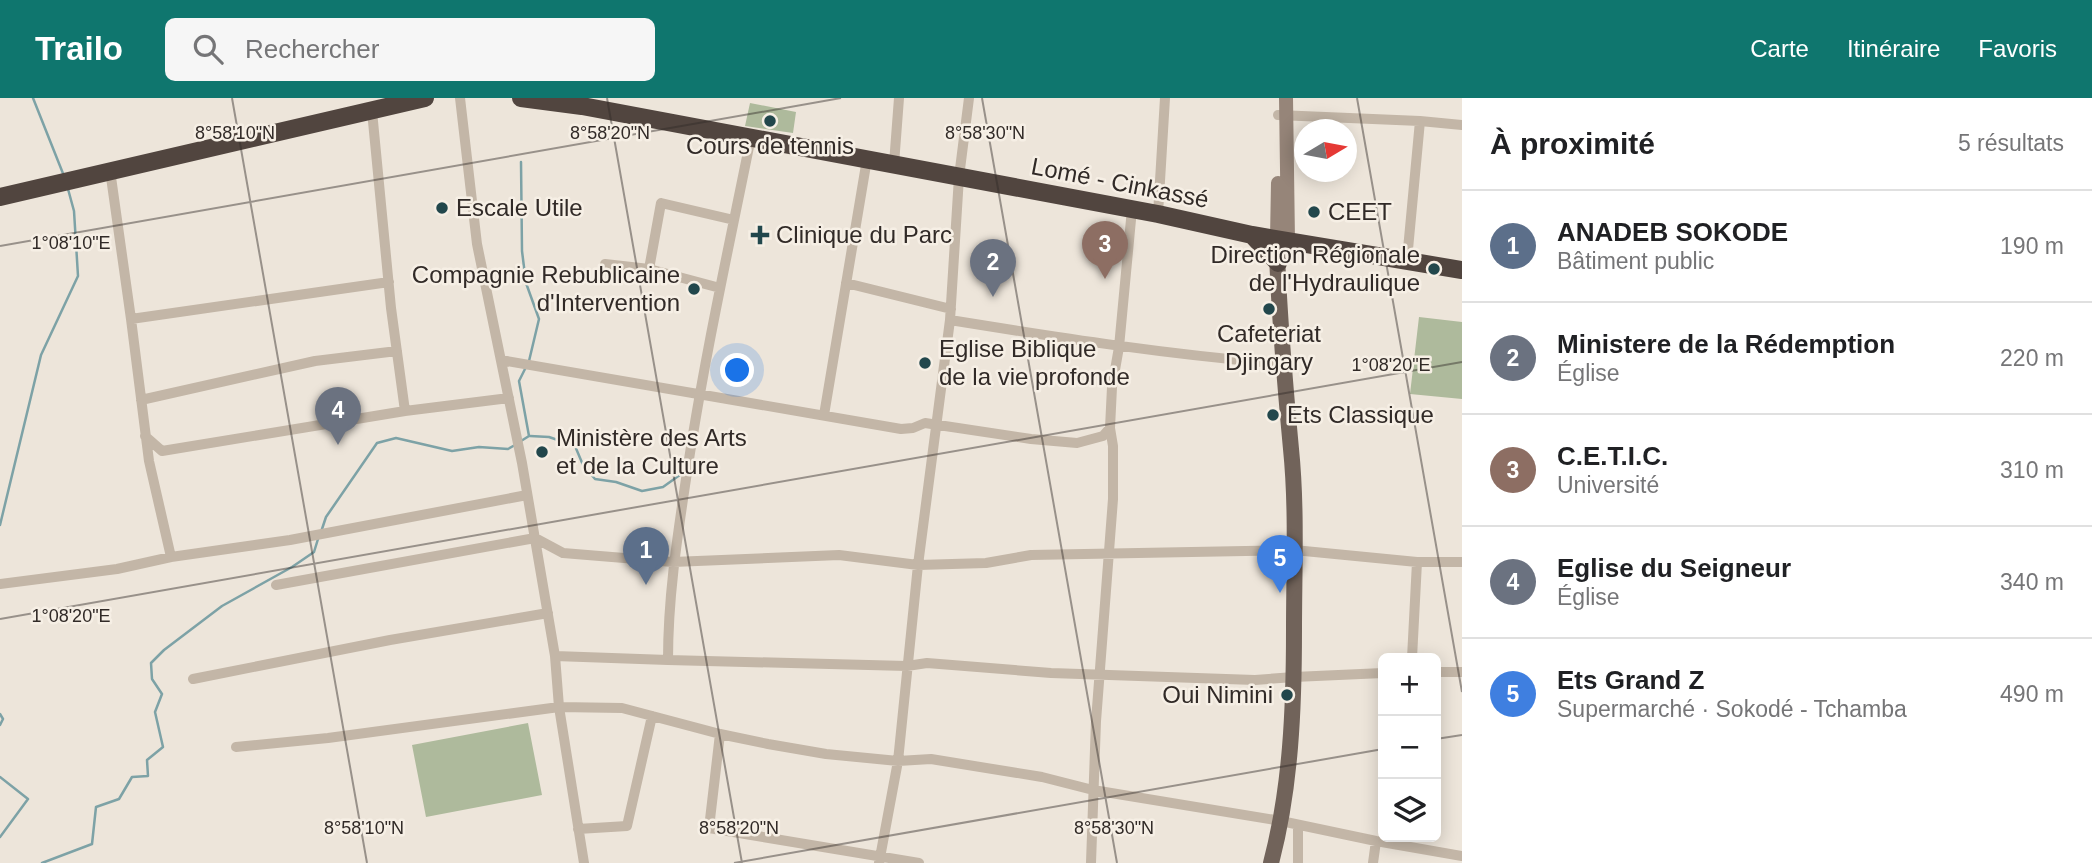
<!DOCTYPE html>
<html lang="fr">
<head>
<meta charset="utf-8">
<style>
	:root { --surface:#fff; --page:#f6f6f6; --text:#202124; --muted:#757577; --line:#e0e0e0; --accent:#0f766e }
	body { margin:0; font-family:Helvetica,sans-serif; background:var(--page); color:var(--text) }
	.controls { position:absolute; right:21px; bottom:21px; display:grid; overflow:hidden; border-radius:10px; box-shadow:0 4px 18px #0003 }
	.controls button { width:63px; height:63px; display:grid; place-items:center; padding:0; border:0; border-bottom:2px solid var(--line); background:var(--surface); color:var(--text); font:35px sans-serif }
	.compass { position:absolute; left:1294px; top:21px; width:63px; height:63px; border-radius:50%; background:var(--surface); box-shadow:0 4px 18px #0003; rotate:80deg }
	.you { position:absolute; left:738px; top:273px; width:24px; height:24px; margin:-18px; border:5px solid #fff; border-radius:50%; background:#1a73e8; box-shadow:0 0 0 10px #1a73e833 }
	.badge { display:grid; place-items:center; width:46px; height:46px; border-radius:50%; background:var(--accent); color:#fff; font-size:23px; font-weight:700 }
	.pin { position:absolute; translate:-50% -58px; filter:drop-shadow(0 2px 4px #0008) }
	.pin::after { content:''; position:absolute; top:37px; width:24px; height:21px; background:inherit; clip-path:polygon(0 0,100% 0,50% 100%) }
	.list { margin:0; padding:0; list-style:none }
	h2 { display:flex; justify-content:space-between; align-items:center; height:91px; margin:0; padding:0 28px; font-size:30px }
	h2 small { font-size:23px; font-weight:400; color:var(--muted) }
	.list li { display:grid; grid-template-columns:46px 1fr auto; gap:21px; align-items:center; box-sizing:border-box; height:112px; padding:0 28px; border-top:2px solid var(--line) }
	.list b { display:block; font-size:26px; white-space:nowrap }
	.list p { margin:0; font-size:23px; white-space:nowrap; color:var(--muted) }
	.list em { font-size:23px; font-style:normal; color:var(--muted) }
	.icon { flex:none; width:38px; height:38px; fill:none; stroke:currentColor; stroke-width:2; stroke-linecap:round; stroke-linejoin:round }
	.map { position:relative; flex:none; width:1462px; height:765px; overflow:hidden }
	header { display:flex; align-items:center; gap:42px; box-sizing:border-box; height:98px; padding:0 35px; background:var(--accent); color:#fff }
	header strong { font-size:33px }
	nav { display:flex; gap:38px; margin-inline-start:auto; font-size:24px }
	.search { width:490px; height:63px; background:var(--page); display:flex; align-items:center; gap:18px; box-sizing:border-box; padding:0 24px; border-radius:10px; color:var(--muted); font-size:26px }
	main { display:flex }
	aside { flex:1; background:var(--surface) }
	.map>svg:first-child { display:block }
	.green { fill:#aeba9c }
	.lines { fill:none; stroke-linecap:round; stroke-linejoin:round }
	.stream { stroke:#7da2a6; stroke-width:2.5 }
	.street { stroke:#c3b6a7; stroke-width:10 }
	.secondary { stroke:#968579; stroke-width:14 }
	.primary { stroke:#71635a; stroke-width:16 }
	.highway { stroke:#51453f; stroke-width:18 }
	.ticks { fill:none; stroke:#312a27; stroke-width:2; stroke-opacity:0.45 }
	.poi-dot { fill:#22474c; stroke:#f6efe5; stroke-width:2.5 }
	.labels { text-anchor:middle; stroke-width:5; stroke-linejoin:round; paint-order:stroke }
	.poi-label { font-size:24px; fill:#312a27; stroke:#f6efe5; text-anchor:start }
	.street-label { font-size:24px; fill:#312a27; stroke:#f6efe5 }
	.ticks-label { font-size:18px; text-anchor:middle; fill:#312a27; stroke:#f6efe5; stroke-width:5; stroke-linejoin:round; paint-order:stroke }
</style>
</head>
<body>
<header>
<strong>Trailo</strong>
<div class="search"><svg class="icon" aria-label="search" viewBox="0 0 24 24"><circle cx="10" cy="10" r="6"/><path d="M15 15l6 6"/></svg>Rechercher</div>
<nav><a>Carte</a><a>Itinéraire</a><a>Favoris</a></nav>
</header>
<main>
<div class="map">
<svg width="1462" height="765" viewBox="0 0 1462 765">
	<rect width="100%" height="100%" fill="#ede5da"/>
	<path class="green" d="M750,5L796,14L793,35L745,28Z
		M1419,219L1462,224V301L1410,296Z
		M528,625L542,697L426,719L412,647Z"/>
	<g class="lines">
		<path class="stream" d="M33,0L64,78
			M521,64L522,153L526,185L539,221L529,263
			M530,338L549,339L575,348L583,367L595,381L616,384L642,393L663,389L684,374
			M521,343L529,338L519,283L526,269
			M0,427L41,257L78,178L74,113L68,91
			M321,434L326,419L377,345L396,340L452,353L479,349L508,351L515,347
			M0,616L3,621L0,627
			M0,679L28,701L0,739
			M42,765L92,746L96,709L119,701L132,679L148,678L147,662L163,649L155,614L162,596L152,581L151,565L164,552L222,508L292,469L314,454L318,441"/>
		<path class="street" d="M460,0L477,146L522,365L555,558L559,609L584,765
			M372,13L391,210L405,313
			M1278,17L1420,23
			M894,66L899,0
			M110,72L131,221L149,363L171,459
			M1158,116L1165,0
			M1407,162L1420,23L1462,27
			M605,166L649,171L720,190
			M649,171L661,105L734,122
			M846,185L951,211
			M131,221L389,184
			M950,222C1061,240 1171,257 1284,266
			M501,262L901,331L913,330L925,325L1031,341L1077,345L1103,338L1110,330
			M141,302L315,263L397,253
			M824,317L867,61
			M145,338L162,353L405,313L509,300
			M0,486L117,471L171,459L290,442L527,397
			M276,487L535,440L563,455L673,464L839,457L918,467L986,465L1031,457L1294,452L1417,464H1462
			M555,558L668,562C668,500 677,441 686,381C703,266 728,153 751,39
			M1412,560L1417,464
			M668,562L907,568L927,565L1051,575L1255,582L1294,579L1383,575
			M1436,574H1462
			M193,581L390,542L548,515
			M720,636L709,730L919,765
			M236,649L328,640L559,609L622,610L720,636L768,646L826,656L898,663L931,661L1042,679L1093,692L1281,723L1376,743L1462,758
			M578,731L627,728L652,618
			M879,765L898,663L918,467L950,222L959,79L969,0
			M1091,765L1096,623L1113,401V348L1110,330L1112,289L1119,249L1132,111
			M1298,765V728
			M1373,765L1376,743"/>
		<path class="secondary" d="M1286,0L1288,142
			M1277,140L1278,85"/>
		<path class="primary" d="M1271,765C1291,689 1294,610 1294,532C1294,473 1297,410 1291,351C1285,286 1279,220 1277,154"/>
		<path class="highway" d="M521,0L582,8L1158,116L1252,137L1462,172
			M0,99L425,0
			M1252,137L1278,165"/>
	</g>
	<path class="ticks" d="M232,0L367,765M607,0L742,765M982,0L1117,765M1357,0L1462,594M0,148L841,0M0,521L1462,264M1436,641L1462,637M734,765L1383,651"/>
	<g class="poi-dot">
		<circle cx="770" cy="23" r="7"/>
		<circle cx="442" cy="110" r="7"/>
		<circle cx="1314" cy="114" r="7"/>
		<path d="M756.5 126.5h7v7h7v7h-7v7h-7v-7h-7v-7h7z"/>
		<circle cx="1434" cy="171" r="7"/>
		<circle cx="694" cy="191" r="7"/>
		<circle cx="1269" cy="211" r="7"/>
		<circle cx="925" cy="265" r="7"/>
		<circle cx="1273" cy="317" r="7"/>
		<circle cx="542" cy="354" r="7"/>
		<circle cx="1287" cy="597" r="7"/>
	</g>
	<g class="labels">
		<g class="poi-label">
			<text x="770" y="56" text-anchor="middle">Cours de tennis</text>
			<text x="456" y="118">Escale Utile</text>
			<text x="1328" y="122">CEET</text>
			<text x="776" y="145">Clinique du Parc</text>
			<text x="1420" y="165" text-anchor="end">Direction Régionale<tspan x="1420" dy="28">de l'Hydraulique</tspan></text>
			<text x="680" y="185" text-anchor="end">Compagnie Rebublicaine<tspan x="680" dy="28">d'Intervention</tspan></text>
			<text x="1269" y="244" text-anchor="middle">Cafeteriat<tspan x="1269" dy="28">Djingary</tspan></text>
			<text x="939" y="259">Eglise Biblique<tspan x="939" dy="28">de la vie profonde</tspan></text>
			<text x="1287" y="325">Ets Classique</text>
			<text x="556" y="348">Ministère des Arts<tspan x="556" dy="28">et de la Culture</tspan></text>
			<text x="1273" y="605" text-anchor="end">Oui Nimini</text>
		</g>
		<g class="street-label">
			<text transform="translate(1120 85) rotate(11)" y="8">Lomé - Cinkassé</text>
		</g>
	</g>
	<g class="ticks-label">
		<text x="235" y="41">8°58'10"N</text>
		<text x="610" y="41">8°58'20"N</text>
		<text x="985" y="41">8°58'30"N</text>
		<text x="71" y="151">1°08'10"E</text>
		<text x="1391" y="273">1°08'20"E</text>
		<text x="71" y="524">1°08'20"E</text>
		<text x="364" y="736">8°58'10"N</text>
		<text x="739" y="736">8°58'20"N</text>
		<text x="1114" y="736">8°58'30"N</text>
	</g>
</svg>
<div class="controls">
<button>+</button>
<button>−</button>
<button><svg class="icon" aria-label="layers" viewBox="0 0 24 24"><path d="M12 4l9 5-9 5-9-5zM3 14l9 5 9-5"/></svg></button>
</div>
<svg class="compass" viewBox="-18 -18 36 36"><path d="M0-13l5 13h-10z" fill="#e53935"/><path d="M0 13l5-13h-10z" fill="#757577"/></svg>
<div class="you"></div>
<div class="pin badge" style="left:646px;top:487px;background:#5c6f8a">1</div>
<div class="pin badge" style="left:993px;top:199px;background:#6b7280">2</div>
<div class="pin badge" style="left:1105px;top:181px;background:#8d6e63">3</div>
<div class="pin badge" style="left:338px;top:347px;background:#6b7280">4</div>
<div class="pin badge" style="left:1280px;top:495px;background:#3f7fe0">5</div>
</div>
<aside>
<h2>À proximité<small>5 résultats</small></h2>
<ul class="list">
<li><span class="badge" style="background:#5c6f8a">1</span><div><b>ANADEB SOKODE</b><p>Bâtiment public</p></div><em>190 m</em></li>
<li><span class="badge" style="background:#6b7280">2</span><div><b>Ministere de la Rédemption</b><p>Église</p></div><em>220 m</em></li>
<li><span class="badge" style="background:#8d6e63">3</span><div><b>C.E.T.I.C.</b><p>Université</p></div><em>310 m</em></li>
<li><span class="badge" style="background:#6b7280">4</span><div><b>Eglise du Seigneur</b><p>Église</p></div><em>340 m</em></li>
<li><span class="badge" style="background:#3f7fe0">5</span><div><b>Ets Grand Z</b><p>Supermarché · Sokodé - Tchamba</p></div><em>490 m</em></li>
</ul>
</aside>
</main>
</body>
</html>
